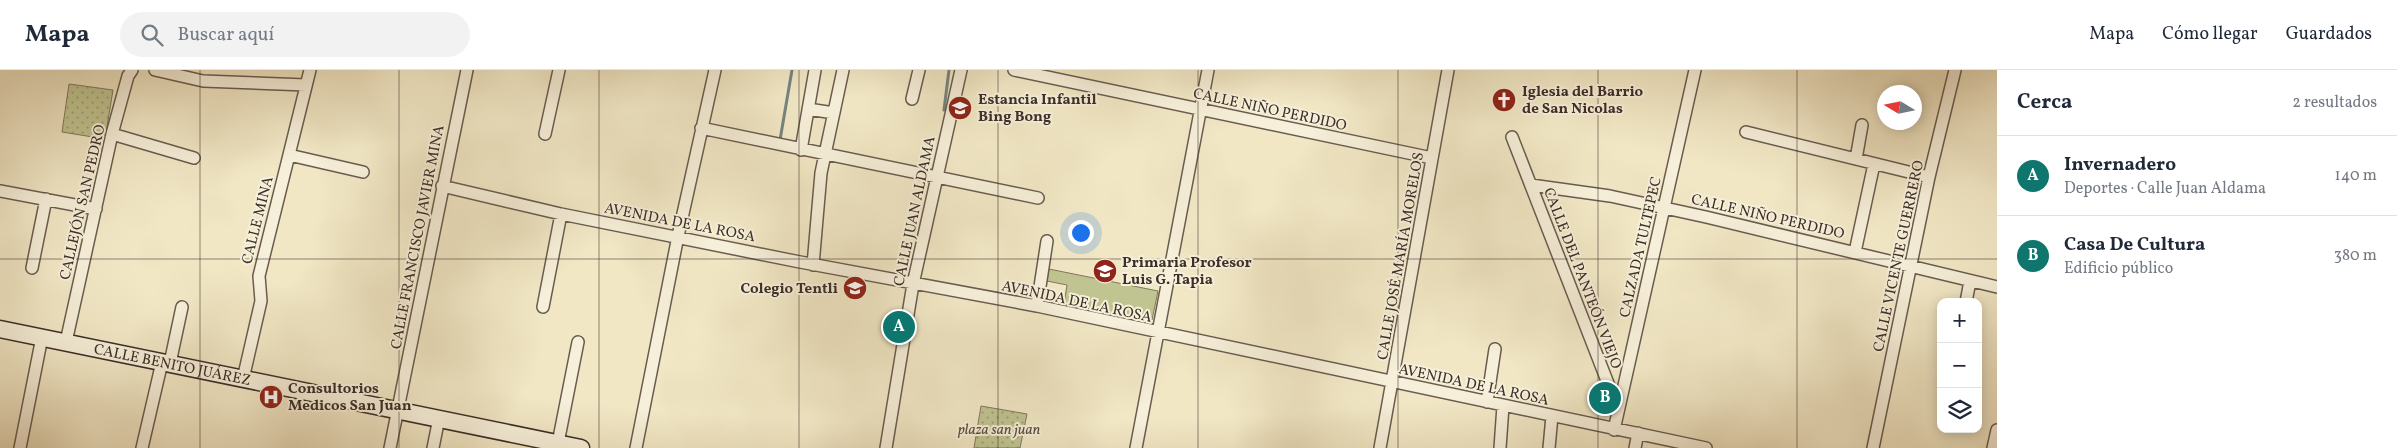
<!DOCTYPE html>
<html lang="es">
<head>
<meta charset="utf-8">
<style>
	:root { --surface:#fff; --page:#f2f2f3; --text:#1f2937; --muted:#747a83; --line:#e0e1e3; --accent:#0f766e }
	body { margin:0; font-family:Vollkorn,serif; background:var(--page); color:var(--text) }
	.controls { position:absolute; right:15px; bottom:15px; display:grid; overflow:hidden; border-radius:10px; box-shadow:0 2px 12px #0003 }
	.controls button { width:45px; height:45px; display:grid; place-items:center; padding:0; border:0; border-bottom:1px solid var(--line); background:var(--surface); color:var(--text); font:25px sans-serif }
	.compass { position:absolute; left:1877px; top:15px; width:45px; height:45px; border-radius:50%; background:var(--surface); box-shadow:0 2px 12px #0003; rotate:280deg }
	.you { position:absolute; left:1080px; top:162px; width:18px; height:18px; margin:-12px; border:4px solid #fff; border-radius:50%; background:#1a73e8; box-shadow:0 0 0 8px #1a73e833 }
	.badge { display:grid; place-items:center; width:32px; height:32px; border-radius:50%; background:var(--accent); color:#fff; font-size:16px; font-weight:700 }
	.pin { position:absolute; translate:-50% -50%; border:2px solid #fff; box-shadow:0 1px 5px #0006 }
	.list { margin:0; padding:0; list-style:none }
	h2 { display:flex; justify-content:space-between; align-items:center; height:65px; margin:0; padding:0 20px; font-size:21px }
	h2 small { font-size:16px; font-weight:400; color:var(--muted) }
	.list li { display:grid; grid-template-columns:32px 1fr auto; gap:15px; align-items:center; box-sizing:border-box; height:80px; padding:0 20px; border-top:1px solid var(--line) }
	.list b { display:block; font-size:19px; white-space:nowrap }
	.list p { margin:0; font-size:16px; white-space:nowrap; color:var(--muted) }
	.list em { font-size:16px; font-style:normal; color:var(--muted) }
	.icon { flex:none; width:28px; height:28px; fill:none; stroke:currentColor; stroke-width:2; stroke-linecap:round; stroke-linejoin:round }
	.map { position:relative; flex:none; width:1997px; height:378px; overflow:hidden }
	header { display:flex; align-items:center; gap:30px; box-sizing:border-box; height:70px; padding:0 25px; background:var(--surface); border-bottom:1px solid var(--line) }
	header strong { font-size:24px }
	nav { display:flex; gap:28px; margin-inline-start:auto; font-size:18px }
	.search { width:350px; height:45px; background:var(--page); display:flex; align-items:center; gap:12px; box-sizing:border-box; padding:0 18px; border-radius:28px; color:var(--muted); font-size:19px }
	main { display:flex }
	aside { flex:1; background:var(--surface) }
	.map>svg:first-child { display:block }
	.grass { fill:url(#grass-dots); stroke:#7e795c }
	.garden { fill:#c0c491; stroke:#7e795c }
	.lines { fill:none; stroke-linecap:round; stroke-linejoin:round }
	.stream { stroke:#768481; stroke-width:3 }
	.minor-casing { stroke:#695c4f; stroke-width:14 }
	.secondary-casing { stroke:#3c2e28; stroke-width:19 }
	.minor { stroke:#f6efd9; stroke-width:11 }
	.secondary { stroke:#f6efd9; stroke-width:16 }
	.grid { fill:none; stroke:#3c2e28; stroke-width:1; stroke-opacity:0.55 }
	.labels { text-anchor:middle; stroke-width:4; stroke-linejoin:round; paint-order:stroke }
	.poi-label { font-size:15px; font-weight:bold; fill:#3c2e28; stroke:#f6efd9; text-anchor:start }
	.street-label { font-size:15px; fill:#3c2e28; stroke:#f6efd9 }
	.park-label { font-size:15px; font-style:italic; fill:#564c3d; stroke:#f6efd9 }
</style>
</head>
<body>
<header>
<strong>Mapa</strong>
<div class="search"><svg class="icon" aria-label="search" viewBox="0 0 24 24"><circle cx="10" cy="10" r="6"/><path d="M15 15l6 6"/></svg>Buscar aquí</div>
<nav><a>Mapa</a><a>Cómo llegar</a><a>Guardados</a></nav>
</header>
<main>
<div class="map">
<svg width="1997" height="378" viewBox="0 0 1997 378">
	<defs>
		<pattern id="grass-dots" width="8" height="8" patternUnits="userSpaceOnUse" patternTransform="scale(1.25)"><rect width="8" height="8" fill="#c0c491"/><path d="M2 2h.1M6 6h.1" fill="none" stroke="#9da076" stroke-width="1.8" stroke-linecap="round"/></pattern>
	</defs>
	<rect width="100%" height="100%" fill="#f1e7c5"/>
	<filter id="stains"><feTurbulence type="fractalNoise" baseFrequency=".004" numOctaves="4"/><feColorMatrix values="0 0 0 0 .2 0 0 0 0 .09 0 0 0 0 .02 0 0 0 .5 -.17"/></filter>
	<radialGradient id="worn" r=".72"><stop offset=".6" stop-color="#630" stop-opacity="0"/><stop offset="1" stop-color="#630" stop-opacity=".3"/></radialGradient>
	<path class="grass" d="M69,14L113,20L105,69L62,62Z
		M981,336L1027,344L1020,378H974Z"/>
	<path class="garden" d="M1049,199L1158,221L1152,250L1064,234L1067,215L1047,211Z"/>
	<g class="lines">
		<path class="stream" d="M944,40L949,0
			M780,70L792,0"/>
		<g class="minor-casing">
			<path id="minor" d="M155,0L203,11L306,15
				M1014,0L1432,88
				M912,29L919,0
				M808,39L834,43
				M701,58L1038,128
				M1746,62L1929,107
				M112,64L194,88
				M545,64L559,0
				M1512,67L1618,339
				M801,80L815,0
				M289,85L363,102
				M1856,89L1862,55
				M1531,115L1610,126L1706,147L1997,217
				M442,116L561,144L800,192L1037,236L1706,378
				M0,121L96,139
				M1855,182L1874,94
				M813,195L821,103L843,0
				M32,198L46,129
				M1966,232L1970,211
				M1037,236L1047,171
				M543,237L561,144
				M66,272L112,64L128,6L132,0
				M170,293L182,237
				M243,309L261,231L259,206L310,0
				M1487,332L1495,279
				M1614,360L1695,0
				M558,373L578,272
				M20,378L42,267
				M142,378L162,292
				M390,378L467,0
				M433,378L439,348
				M636,378L678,166L715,0
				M886,378L913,214L961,0
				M1136,378L1208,0
				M1380,378L1448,0
				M1500,378L1503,336
				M1549,378L1552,346
				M1635,378L1638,363
				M1873,378L1929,107L1955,0
				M1993,378L1997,360"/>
		</g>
		<g class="secondary-casing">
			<g id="secondary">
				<path id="s1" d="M0,259L581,378"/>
			</g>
		</g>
		<use href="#minor" class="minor"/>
		<use href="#secondary" class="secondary"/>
	</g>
	<path class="grid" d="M200,0V378M399,0V378M599,0V378M799,0V378M998,0V378M1198,0V378M1398,0V378M1598,0V378M1797,0V378M0,189H1997"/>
	<defs>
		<g id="church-disc" transform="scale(1.25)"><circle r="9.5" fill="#8f2418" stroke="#f6efd9"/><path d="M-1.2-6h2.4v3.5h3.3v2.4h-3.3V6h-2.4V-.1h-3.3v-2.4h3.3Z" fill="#fff"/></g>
		<g id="school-disc" transform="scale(1.25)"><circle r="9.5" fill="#8f2418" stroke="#f6efd9"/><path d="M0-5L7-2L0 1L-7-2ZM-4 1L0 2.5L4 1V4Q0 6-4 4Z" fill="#fff"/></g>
		<g id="hospital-disc" transform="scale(1.25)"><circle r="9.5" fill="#8f2418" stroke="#f6efd9"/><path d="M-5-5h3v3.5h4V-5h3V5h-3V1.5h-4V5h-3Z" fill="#fff"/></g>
	</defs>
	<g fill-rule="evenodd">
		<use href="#church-disc" x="1504" y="30"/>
		<use href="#school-disc" x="960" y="38"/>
		<use href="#school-disc" x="1105" y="201"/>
		<use href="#school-disc" x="855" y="218"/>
		<use href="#hospital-disc" x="271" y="327"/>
	</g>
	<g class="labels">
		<g class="poi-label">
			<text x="1522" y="26">Iglesia del Barrio<tspan x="1522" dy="17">de San Nicolas</tspan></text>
			<text x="978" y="34">Estancia Infantil<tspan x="978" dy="17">Bing Bong</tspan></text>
			<text x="1122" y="197">Primaria Profesor<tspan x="1122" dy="17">Luis G. Tapia</tspan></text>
			<text x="838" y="223" text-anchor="end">Colegio Tentli</text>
			<text x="288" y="323">Consultorios<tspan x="288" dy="17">Medicos San Juan</tspan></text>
		</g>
		<g class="street-label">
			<text transform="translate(1270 39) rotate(12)" y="5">CALLE NIÑO PERDIDO</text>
			<text transform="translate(82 132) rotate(-77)" y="5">CALLEJÓN SAN PEDRO</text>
			<text transform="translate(914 141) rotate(-78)" y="5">CALLE JUAN ALDAMA</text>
			<text transform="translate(1768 146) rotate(13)" y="5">CALLE NIÑO PERDIDO</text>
			<text transform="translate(257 150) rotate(-76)" y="5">CALLE MINA</text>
			<text transform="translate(680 152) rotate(11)" y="5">AVENIDA DE LA ROSA</text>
			<text transform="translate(417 167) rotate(-79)" y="5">CALLE FRANCISCO JAVIER MINA</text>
			<text transform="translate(1640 177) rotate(-77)" y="5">CALZADA TULTEPEC</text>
			<text transform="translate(1400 186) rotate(-80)" y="5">CALLE JOSÉ MARÍA MORELOS</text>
			<text transform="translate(1898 186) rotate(-78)" y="5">CALLE VICENTE GUERRERO</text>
			<text transform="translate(1583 208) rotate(69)" y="5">CALLE DEL PANTEÓN VIEJO</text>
			<text transform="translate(1077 231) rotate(12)" y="5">AVENIDA DE LA ROSA</text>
			<text dy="5" stroke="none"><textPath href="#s1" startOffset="176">CALLE BENITO JUÁREZ</textPath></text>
			<text transform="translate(1474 314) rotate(12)" y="5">AVENIDA DE LA ROSA</text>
		</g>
		<g class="park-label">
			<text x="999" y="364">plaza san juan</text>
		</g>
	</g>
	<rect width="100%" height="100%" filter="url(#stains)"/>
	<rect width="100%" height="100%" fill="url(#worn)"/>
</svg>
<div class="controls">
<button>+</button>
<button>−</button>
<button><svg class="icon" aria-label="layers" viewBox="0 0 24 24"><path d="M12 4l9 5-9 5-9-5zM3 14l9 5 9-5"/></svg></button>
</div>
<svg class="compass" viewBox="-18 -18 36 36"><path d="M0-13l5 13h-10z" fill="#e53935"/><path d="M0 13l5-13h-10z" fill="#747a83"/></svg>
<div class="you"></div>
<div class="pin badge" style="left:899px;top:257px">A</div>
<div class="pin badge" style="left:1605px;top:328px">B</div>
</div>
<aside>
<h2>Cerca<small>2 resultados</small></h2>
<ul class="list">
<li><span class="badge">A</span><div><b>Invernadero</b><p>Deportes · Calle Juan Aldama</p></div><em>140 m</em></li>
<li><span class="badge">B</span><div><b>Casa De Cultura</b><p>Edificio público</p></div><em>380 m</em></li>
</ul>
</aside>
</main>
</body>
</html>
